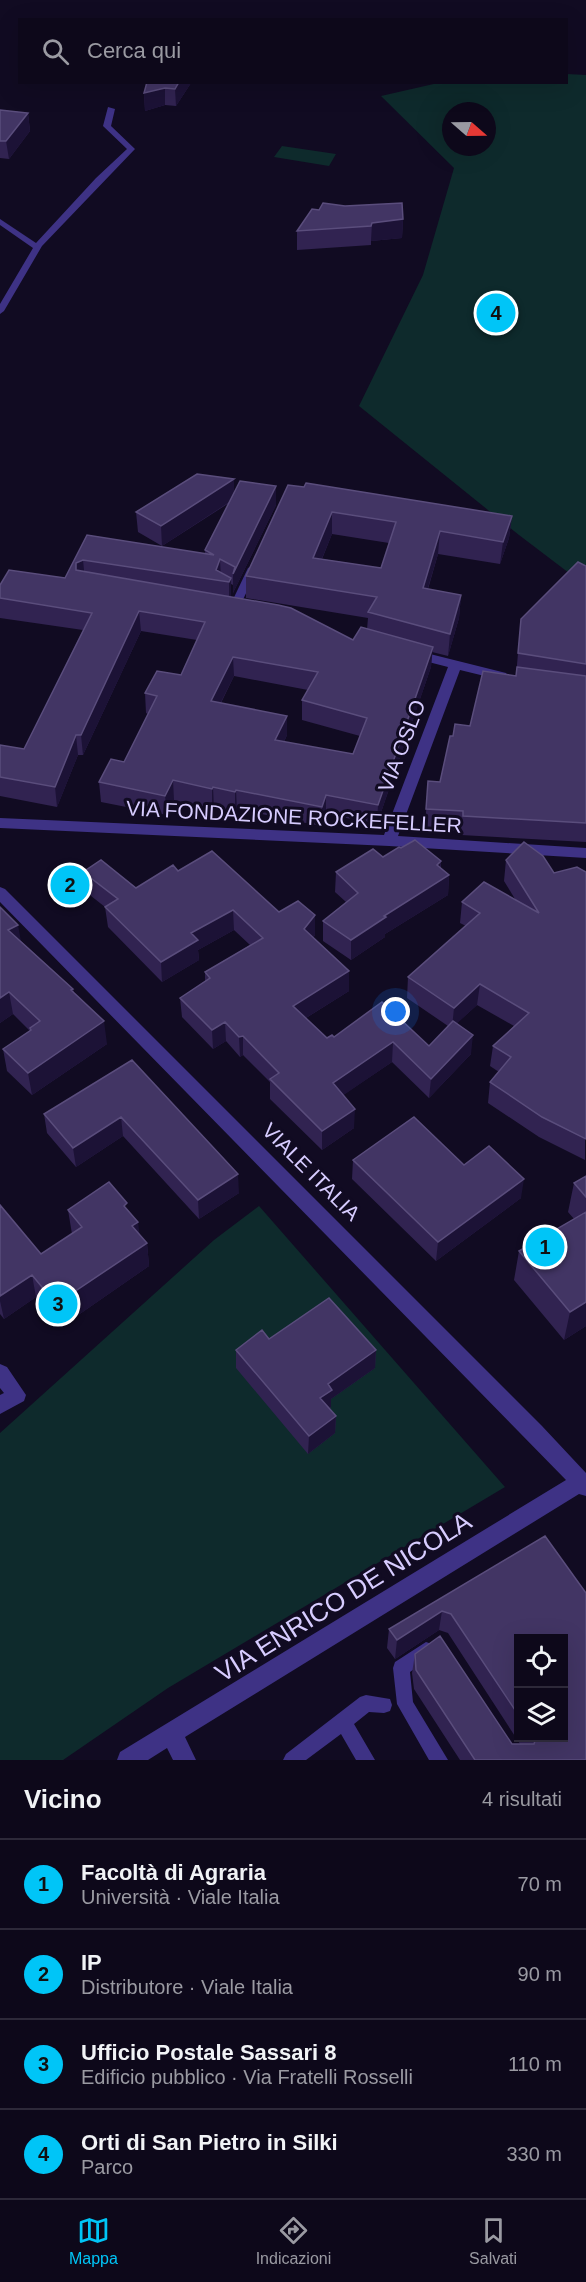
<!DOCTYPE html>
<html lang="it">
<head>
<meta charset="utf-8">
<style>
	:root { --surface:#0d081a; --page:#161123; --text:#f1f3f6; --muted:#9a9aa2; --line:#2d2939; --accent:#00c5f7 }
	body { margin:0; font-family:Arial,sans-serif; background:var(--page); color:var(--text) }
	.controls { position:absolute; right:18px; bottom:18px; display:grid; overflow:hidden; border-radius:0px; box-shadow:0 6px 24px #0002 }
	.controls button { width:54px; height:54px; display:grid; place-items:center; padding:0; border:0; border-bottom:2px solid var(--line); background:var(--surface); color:var(--text); font:30px sans-serif }
	.compass { position:absolute; left:442px; top:102px; width:54px; height:54px; border-radius:50%; background:var(--surface); box-shadow:0 6px 24px #0002; rotate:110deg }
	.you { position:absolute; left:396px; top:1012px; width:21px; height:21px; margin:-15px; border:4px solid #fff; border-radius:50%; background:#1a73e8; box-shadow:0 0 0 9px #1a73e833 }
	.badge { display:grid; place-items:center; width:39px; height:39px; border-radius:50%; background:var(--accent); color:#111; font-size:20px; font-weight:700 }
	.pin { position:absolute; translate:-50% -50%; border:3px solid #fff; box-shadow:0 2px 6px #0006 }
	.list { margin:0; padding:0; list-style:none }
	h2 { display:flex; justify-content:space-between; align-items:center; height:78px; margin:0; padding:0 24px; font-size:26px }
	h2 small { font-size:20px; font-weight:400; color:var(--muted) }
	.list li { display:grid; grid-template-columns:39px 1fr auto; gap:18px; align-items:center; box-sizing:border-box; height:90px; padding:0 24px; border-top:2px solid var(--line) }
	.list b { display:block; font-size:22px; white-space:nowrap }
	.list p { margin:0; font-size:20px; white-space:nowrap; color:var(--muted) }
	.list em { font-size:20px; font-style:normal; color:var(--muted) }
	.icon { flex:none; width:33px; height:33px; fill:none; stroke:currentColor; stroke-width:2; stroke-linecap:round; stroke-linejoin:round }
	.map { position:relative; flex:none; width:586px; height:1760px; overflow:hidden }
	.search { position:absolute; background:var(--surface); box-shadow:0 6px 24px #0002; left:18px; right:18px; top:18px; height:66px; display:flex; align-items:center; gap:15px; box-sizing:border-box; padding:0 21px; border-radius:0px; color:var(--muted); font-size:22px }
	.sheet { height:438px; background:var(--surface) }
	nav { display:flex; justify-content:space-around; align-items:center; box-sizing:border-box; height:84px; border-top:2px solid var(--line); background:var(--surface); font-size:16px; color:var(--muted) }
	nav a { display:grid; justify-items:center; gap:3px }
	nav .on { color:var(--accent) }
	.map>svg:first-child { display:block }
	.green { fill:#0e2a2c; fill-rule:evenodd }
	.lines { fill:none; stroke-linecap:round; stroke-linejoin:round }
	.service { fill:#3e3285; fill-rule:evenodd }
	.minor { fill:#3e3285; fill-rule:evenodd }
	.tertiary { fill:#3e3285; fill-rule:evenodd }
	.wall { fill:#312351; fill-rule:evenodd }
	.shaded-wall { fill:#1c1236 }
	.building { fill:#423564; stroke:#5a4d7c; stroke-width:1.5; fill-rule:evenodd }
	.labels { text-anchor:middle; stroke-width:6; stroke-linejoin:round; paint-order:stroke }
	.street-label { font-size:21px; fill:#d7ccff; stroke:#110b22 }
	.near-street-label { font-size:26px; fill:#d7ccff; stroke:#110b22 }
</style>
</head>
<body>
<div class="map">
<svg width="586" height="1760" viewBox="0 0 586 1760">
	<rect width="100%" height="100%" fill="#110b22"/>
	<path class="green" d="M567,74L586,75V580L569,573L519,535L359,406L423,275L454,168L381,96L438,83L566,82ZM451,111H487V147H451Z
		M282,146L336,154L329,166L274,157Z
		M259,1206L505,1487L168,1688L63,1760H0V1433L214,1240Z"/>
	<g class="lines">
		<path class="service" d="M108,107L115,109L111,126L135,149L42,246L4,311L0,314V304L33,248L0,225V219L36,243L96,178L127,149L103,126Z
			M253,565L258,568L238,610L233,613L229,612L228,610L248,568Z
			M426,1642L432,1644L434,1650L432,1656L410,1672L413,1702L448,1760H429L397,1704L393,1668L395,1662Z
			M366,1695L390,1699L392,1705L390,1711L384,1713L369,1712L354,1724L375,1760H356L341,1734L306,1760H283L286,1754L360,1697Z"/>
		<path class="minor" d="M414,650L506,673L508,676L501,680L460,670L398,836L586,848V858L389,846L0,828V818L384,835L448,667L409,657L407,654Z
			M0,1364L7,1367L26,1395L24,1401L0,1414V1395L4,1393L0,1388Z"/>
		<path class="tertiary" d="M0,887L5,889L542,1426L586,1473V1496L579,1494L185,1737L196,1760H173L167,1748L148,1760H117L120,1752L566,1480L0,902Z"/>
	</g>
	<path class="wall" d="M147,82L191,83L176,106L165,105L145,111L144,93Z
		M0,110L28,113L30,131L9,159L0,158Z
		M403,219L402,238L371,241V245L297,250V231Z
		M234,479V492L276,486V505L233,593V585L231,584V597L353,640L367,629L368,618L246,598V576L288,485L512,516L509,538L500,564L438,554L428,589L461,595L459,618L448,656L432,652L431,667L377,824L326,814L321,826L237,809L235,812L214,807L212,809L174,800L167,815L101,802L99,782L124,762L148,714L146,713L145,693L181,675L197,640L141,631L83,755H78L57,807L0,796V745L24,749L83,630L0,618V585L65,578L87,535L205,554V550L229,503L162,546L138,532L136,512ZM332,534L389,543L381,568L322,559ZM234,676L308,690L302,700V720L360,736L353,754L284,742L287,735L221,703Z
		M586,566V842L461,835V831L425,828L428,781L440,782L453,736L470,726L516,676L521,619Z
		M401,848L441,861V868L449,875L448,895L385,934V937L351,960L323,941V921L346,902L335,892L336,872L383,857Z
		M506,860L554,873L586,872L585,1160L539,1137L488,1103L490,1082L499,1072L490,1066L493,1046L514,1026L477,1005L457,1023L471,1054L429,1098L392,1062L343,1095L354,1128L322,1150L270,1099V1082L243,1055L240,1057L226,1041L213,1049L182,1017L180,998L205,981V972L250,945L234,930L198,950L199,960L162,982L108,927L105,907L86,892L83,872L136,888L178,871L279,912L315,935L313,938L349,971V991L306,1018L327,1038L334,1037L429,1046L448,1026L407,998L408,977L466,926L460,923L462,902L515,899L504,881Z
		M0,907L21,941L73,989L74,993L107,1044L32,1095L7,1071L3,1049L30,1031L13,1014L0,1023Z
		M132,1060L239,1193L199,1219L123,1136L76,1167L47,1133L44,1114Z
		M353,1160L464,1165L521,1198L436,1261L352,1179Z
		M586,1176V1326L564,1340L514,1280L519,1251L574,1219L568,1212L574,1183Z
		M0,1205L41,1254L72,1234L68,1210L128,1211L139,1235L147,1243L149,1266L61,1327L36,1297L4,1319L0,1314Z
		M269,1339L376,1350L375,1368L331,1399V1407L329,1409L336,1416L335,1433L308,1454L236,1368V1350Z
		M545,1536L586,1760H460L414,1689L412,1673L415,1654L512,1744H520L448,1633L439,1630L395,1659L387,1648L389,1629ZM519,1638L564,1737H519Z"/>
	<path class="shaded-wall" d="M179,82H191V83L176,106L175,89Z
		M165,88V105L145,111L144,93Z
		M28,113L30,131L9,159L6,141Z
		M403,219L402,238L371,241L372,223Z
		M234,479V499L162,546L161,526Z
		M276,486V505L233,593V574Z
		M332,512V534L313,580V558Z
		M512,516L509,538L500,564L503,542Z
		M440,531L438,554L421,611L423,588Z
		M220,559L221,578L216,570Z
		M83,560L85,580L76,570V563Z
		M231,578V597L229,602V582Z
		M461,595L459,618L448,656L450,634Z
		M139,611L141,631L83,755L81,735Z
		M433,647L431,667L377,824L378,805Z
		M233,657L234,676L212,720L211,701Z
		M287,716V735L275,760V740Z
		M76,735L78,755L57,807L55,787Z
		M173,780L174,800L167,815L165,796Z
		M213,787L214,807L212,809V789Z
		M236,790L237,809L235,812V792Z
		M326,795V814L321,826L322,807Z
		M441,861L439,881L449,875L448,895L385,934V937L351,960V940Z
		M233,910L234,930L198,950L199,960L162,982L161,962L191,933Z
		M315,915V935L304,949V929Z
		M18,925L22,947L8,930Z
		M349,971V991L293,1026V1006Z
		M480,984L477,1005L452,1028L454,1008Z
		M9,992L13,1014L0,1023V998Z
		M104,1021L107,1044L32,1095L28,1073Z
		M225,1022L226,1041L213,1049L212,1030Z
		M473,1035L471,1054L429,1098L431,1079Z
		M243,1036V1055L240,1057L239,1037Z
		M393,1042L392,1062L332,1103L333,1083Z
		M355,1109L354,1128L322,1150V1131Z
		M121,1117L123,1136L76,1167L73,1148Z
		M238,1174L239,1193L199,1219L198,1200Z
		M524,1179L521,1198L436,1261L438,1242Z
		M138,1222L141,1245L132,1226Z
		M147,1243L149,1266L61,1327L56,1304Z
		M32,1275L36,1297L4,1319L0,1301V1296Z
		M586,1302V1326L564,1340L570,1312Z
		M376,1350L375,1368L331,1399V1407L319,1415L320,1398L328,1384Z
		M336,1416L335,1433L308,1454L309,1436Z
		M442,1611L439,1630L395,1659L397,1640Z"/>
	<path class="building" d="M147,82H179L175,89L165,88L144,93Z
		M0,110L28,113L6,141H0Z
		M323,203L345,206L402,203L403,219L372,223L371,226L297,231L312,209L319,210Z
		M197,474L234,479L161,526L136,512Z
		M240,481L276,486L233,574L235,567L220,559L216,570L231,578L229,582L83,560L76,563V570L278,605L291,608L353,640L361,627L433,647L378,805L326,795L322,807L236,790L235,792L213,787L212,789L173,780L165,796L99,782L111,759L124,762L157,696L145,693L157,671L181,675L205,622L139,611L81,735H76L55,787L0,777V745L24,749L92,613L0,598V585L9,570L65,578L87,535L214,555L205,550ZM233,657L318,672L302,700L367,718L353,754L275,740L287,716L211,701Z
		M306,483L512,516L503,542L440,531L423,588L461,595L450,634L368,612L377,597L246,576L288,485L304,487ZM332,512L396,522L381,568L313,558Z
		M578,562L586,566V664L518,653L521,619Z
		M517,667L586,676V823L463,816V811L426,809L428,781L440,782L450,736H453L455,724L470,726L483,671L516,676Z
		M415,840L441,861L437,865L449,875L384,916L386,917L351,940L323,921L358,893L336,872L373,849L383,857L399,847L401,848Z
		M524,842L543,856L554,873L577,867L586,872V1139L542,1117L490,1082L511,1057L493,1046L529,1013L480,984L454,1008L408,977L480,913L462,902L484,882L539,913L506,860Z
		M212,851L279,912L298,901L315,915L304,929L349,971L293,1006L327,1038L332,1035L334,1037L382,1002L429,1046L453,1021L473,1035L431,1079L393,1042L333,1083L355,1109L322,1131L270,1079L279,1073L243,1036L239,1037L225,1022L212,1030L180,998L210,978L205,972L263,938L233,910L191,933L198,940L161,962L105,907L118,899L83,872L101,860L136,888L173,865L178,871Z
		M0,907L18,925L8,930L73,989L71,990L104,1021L28,1073L3,1049L31,1030L30,1028L40,1021L9,992L0,998Z
		M132,1060L238,1174L198,1200L121,1117L73,1148L44,1114Z
		M414,1117L464,1165L489,1146L524,1179L438,1242L353,1160Z
		M586,1176V1197L574,1183Z
		M109,1182L127,1203L124,1206L138,1222L132,1226L147,1243L56,1304L32,1275L0,1296V1205L41,1254L82,1227L68,1210Z
		M586,1212V1302L570,1312L519,1251Z
		M329,1298L376,1350L328,1384L332,1390L320,1398L336,1416L309,1436L236,1350L262,1330L269,1339Z
		M545,1536L586,1593V1760H475L416,1670L415,1654L440,1636L512,1744H534L535,1741L532,1737H564V1638H519V1716L451,1614L442,1611L397,1640L389,1629Z"/>
	<g class="labels">
		<g class="street-label">
			<text transform="translate(402 746) rotate(-69)" y="7">VIA OSLO</text>
			<text transform="translate(294 817) rotate(3)" y="7">VIA FONDAZIONE ROCKEFELLER</text>
			<text transform="translate(311 1172) rotate(45)" y="7">VIALE ITALIA</text>
		</g>
		<g class="near-street-label">
			<text transform="translate(343 1597) rotate(-32)" y="9">VIA ENRICO DE NICOLA</text>
		</g>
	</g>
</svg>
<div class="controls">
<button><svg class="icon" aria-label="locate" viewBox="0 0 24 24"><circle cx="12" cy="12" r="6"/><path d="M12 2v4M12 18v4M2 12h4M18 12h4"/></svg></button>
<button><svg class="icon" aria-label="layers" viewBox="0 0 24 24"><path d="M12 4l9 5-9 5-9-5zM3 14l9 5 9-5"/></svg></button>
</div>
<svg class="compass" viewBox="-18 -18 36 36"><path d="M0-13l5 13h-10z" fill="#e53935"/><path d="M0 13l5-13h-10z" fill="#9a9aa2"/></svg>
<div class="you"></div>
<div class="pin badge" style="left:545px;top:1247px">1</div>
<div class="pin badge" style="left:70px;top:885px">2</div>
<div class="pin badge" style="left:58px;top:1304px">3</div>
<div class="pin badge" style="left:496px;top:313px">4</div>
<div class="search"><svg class="icon" aria-label="search" viewBox="0 0 24 24"><circle cx="10" cy="10" r="6"/><path d="M15 15l6 6"/></svg>Cerca qui</div>
</div>
<section class="sheet">
<h2>Vicino<small>4 risultati</small></h2>
<ul class="list">
<li><span class="badge">1</span><div><b>Facoltà di Agraria</b><p>Università · Viale Italia</p></div><em>70 m</em></li>
<li><span class="badge">2</span><div><b>IP</b><p>Distributore · Viale Italia</p></div><em>90 m</em></li>
<li><span class="badge">3</span><div><b>Ufficio Postale Sassari 8</b><p>Edificio pubblico · Via Fratelli Rosselli</p></div><em>110 m</em></li>
<li><span class="badge">4</span><div><b>Orti di San Pietro in Silki</b><p>Parco</p></div><em>330 m</em></li>
</ul>
</section>
<nav>
<a class="on"><svg class="icon" aria-label="map" viewBox="0 0 24 24"><path d="M3 6l6-2 6 2 6-2v14l-6 2-6-2-6 2zM9 4v14M15 6v14"/></svg>Mappa</a>
<a><svg class="icon" aria-label="directions" viewBox="0 0 24 24"><path d="M12 3l9 9-9 9-9-9zM9 14v-3h6M13 9l2 2-2 2"/></svg>Indicazioni</a>
<a><svg class="icon" aria-label="saved" viewBox="0 0 24 24"><path d="M7 4h10v16l-5-4-5 4z"/></svg>Salvati</a>
</nav>
</body>
</html>
